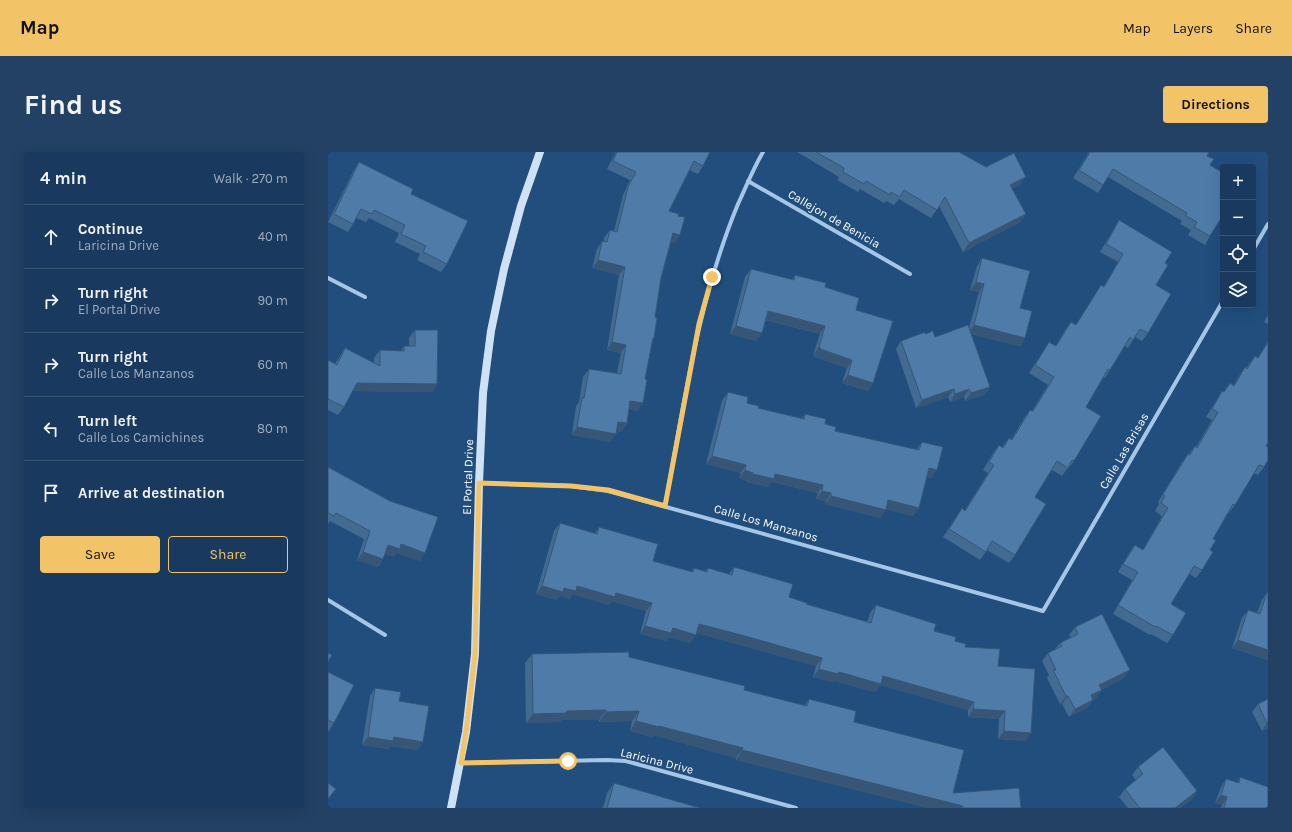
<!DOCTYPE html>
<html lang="en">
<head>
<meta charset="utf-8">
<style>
	:root { --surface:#193a5e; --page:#224164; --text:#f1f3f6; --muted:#9fadbc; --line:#375473; --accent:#f2c367 }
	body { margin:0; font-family:Karla,sans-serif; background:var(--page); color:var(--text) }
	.controls { position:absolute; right:12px; top:12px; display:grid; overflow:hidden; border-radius:4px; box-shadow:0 4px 16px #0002 }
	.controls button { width:36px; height:36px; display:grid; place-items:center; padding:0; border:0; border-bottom:1px solid var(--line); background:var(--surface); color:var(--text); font:20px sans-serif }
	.stop { position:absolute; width:12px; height:12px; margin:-9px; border:3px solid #f2c367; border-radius:50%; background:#fff }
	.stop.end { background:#f2c367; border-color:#fff; box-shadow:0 1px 4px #0008 }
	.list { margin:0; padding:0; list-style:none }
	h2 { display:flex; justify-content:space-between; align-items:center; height:52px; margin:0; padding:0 16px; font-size:17px }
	h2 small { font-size:13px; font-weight:400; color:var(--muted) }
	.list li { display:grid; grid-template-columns:26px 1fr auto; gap:12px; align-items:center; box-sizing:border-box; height:64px; padding:0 16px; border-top:1px solid var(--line) }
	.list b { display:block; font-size:15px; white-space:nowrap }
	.list p { margin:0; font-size:13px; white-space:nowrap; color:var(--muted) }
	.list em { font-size:13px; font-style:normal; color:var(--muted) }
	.actions { display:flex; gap:8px; padding:12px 16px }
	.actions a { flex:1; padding:9px 0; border:1px solid var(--accent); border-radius:4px; text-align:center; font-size:14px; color:var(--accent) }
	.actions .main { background:var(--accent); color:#111 }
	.icon { flex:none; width:22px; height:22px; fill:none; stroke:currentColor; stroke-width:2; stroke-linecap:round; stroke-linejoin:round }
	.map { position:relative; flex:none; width:940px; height:656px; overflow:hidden; border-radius:4px }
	header { display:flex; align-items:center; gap:24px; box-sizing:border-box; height:56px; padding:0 20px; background:var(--accent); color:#111 }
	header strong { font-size:19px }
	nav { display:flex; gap:22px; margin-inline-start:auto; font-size:14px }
	.intro { display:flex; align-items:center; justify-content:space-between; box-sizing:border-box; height:96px; padding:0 24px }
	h1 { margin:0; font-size:28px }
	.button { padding:10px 18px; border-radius:4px; background:var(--accent); color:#111; font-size:14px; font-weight:700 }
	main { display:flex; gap:24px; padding:0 24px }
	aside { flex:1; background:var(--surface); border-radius:4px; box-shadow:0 4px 16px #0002 }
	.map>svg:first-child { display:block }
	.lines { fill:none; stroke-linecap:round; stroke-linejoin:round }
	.street { stroke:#a5c6e6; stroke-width:4 }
	.secondary { stroke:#cfe2f5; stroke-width:8 }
	.wall { fill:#436a90 }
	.shaded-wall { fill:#375676 }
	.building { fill:#4e7ba8; stroke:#375676 }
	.route { stroke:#f2c367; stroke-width:5 }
	.labels { text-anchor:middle; stroke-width:3.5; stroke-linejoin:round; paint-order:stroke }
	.street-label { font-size:12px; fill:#fff; stroke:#214e7d }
</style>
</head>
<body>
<header>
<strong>Map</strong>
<nav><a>Map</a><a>Layers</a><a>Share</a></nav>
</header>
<div class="intro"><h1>Find us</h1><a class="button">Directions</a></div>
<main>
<aside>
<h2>4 min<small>Walk · 270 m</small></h2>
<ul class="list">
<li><svg class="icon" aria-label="ahead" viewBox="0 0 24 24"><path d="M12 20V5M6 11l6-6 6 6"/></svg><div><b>Continue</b><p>Laricina Drive</p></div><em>40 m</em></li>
<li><svg class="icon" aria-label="right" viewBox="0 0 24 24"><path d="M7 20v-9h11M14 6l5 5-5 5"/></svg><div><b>Turn right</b><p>El Portal Drive</p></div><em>90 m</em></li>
<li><svg class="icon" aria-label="right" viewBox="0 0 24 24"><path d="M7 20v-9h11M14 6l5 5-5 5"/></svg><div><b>Turn right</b><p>Calle Los Manzanos</p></div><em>60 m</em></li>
<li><svg class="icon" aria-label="left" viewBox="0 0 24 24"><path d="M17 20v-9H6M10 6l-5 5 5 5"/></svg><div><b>Turn left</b><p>Calle Los Camichines</p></div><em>80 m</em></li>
<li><svg class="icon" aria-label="arrive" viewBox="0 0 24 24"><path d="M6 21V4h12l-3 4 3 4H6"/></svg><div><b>Arrive at destination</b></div></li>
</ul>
<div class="actions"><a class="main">Save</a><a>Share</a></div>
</aside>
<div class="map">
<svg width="940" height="656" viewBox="0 0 940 656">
	<rect width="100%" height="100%" fill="#214e7d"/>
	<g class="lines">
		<path class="street" d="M420,29L582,122
			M925,98L940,72
			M0,126L37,145
			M151,331L243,334L280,339L715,459L895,149
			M337,354C356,252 370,148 410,52C418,35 425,17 435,0
			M0,448L57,483
			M133,611L279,608L298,609L468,656"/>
		<path class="secondary" d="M123,656L138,580L147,502L151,331L155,241L163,179L176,117L193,54L212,0"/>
	</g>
	<path class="wall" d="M288,0H382L375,14L370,22L361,18L341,59L347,91L343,90L333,126L327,165L326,186L324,189L310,259L301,257L299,271L293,280L289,279L288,282L282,290L244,283L248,254L251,250L255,225L261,217L289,221L293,201L279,198L291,123L264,116L269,97L274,89H276V86L282,78L286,79L295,43L302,28L279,17Z
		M469,0H631L658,15L692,33L684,37L698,62L692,70L635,100L611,54L603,66L571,47L566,53L558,49L556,51L532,37L530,40L509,28L511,25Z
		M761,0H881L879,4L882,13V84L877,93L860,83L863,78L852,72L854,69L780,25L770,41L745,26Z
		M31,10L83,42L119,112L113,120L89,108L92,102L67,90L71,81L41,66L38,70L28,66L25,72L20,80L0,70L26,18Z
		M791,68L837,111L828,133L820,181L814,189L807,185L800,196L797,194L777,226L776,225L758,255L746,309L740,317H739L734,324L724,318L707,345L687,403L681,411L659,398L652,408L615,385L634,356L637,358L660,321L655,318L665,301L671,293L674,295L681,286L683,288L696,266L702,258L704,259L720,233L701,221L716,198L721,190L728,194L737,178L743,170L748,173L773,133L776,134L790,110L772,100L786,77Z
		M654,106L692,156L697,186L692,194L643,182L662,235L656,243L637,249L636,245L622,250L620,245L588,256L568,197L573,189L597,182L607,185L641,176L651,140L642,138L649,114Z
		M423,117L464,128L467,123L497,135L528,158L545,231L540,239L514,231L519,216L487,205V204L485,203L492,182L437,168L434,181L428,189L402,182L417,125Z
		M940,163V172L936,170Z
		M87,178L109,232L104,240L24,239L16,255L10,263L0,258V208L7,212L17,196L46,211V206L52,198L73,199L76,194H81V186Z
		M940,189V291L938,294L936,315L930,323L926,321L907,353L901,361H900L885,387L882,398L874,418L868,426L861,422L843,452L845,483L839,491L823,482L822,483L785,462L804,428L790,420L801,401L807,393L815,398L834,364L827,359L831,352L830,350L854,310L867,294L868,295L884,268L878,265L889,247L894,239L896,240L902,231L905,234L911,224L917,215L918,216L927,204L930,206Z
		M400,240L419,251L430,256L474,266L477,262L507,279L588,298L594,290L603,326L599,325L591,356L585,364L558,357L552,366L497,352L498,349L488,347L490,341L444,330L440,335L419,330L420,329L411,326L413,321L378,312L394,249Z
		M0,315L92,409L69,401L66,405L57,402L55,407L50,415L29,408L36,387L2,369L0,372Z
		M232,371L267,381L271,375L325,409L363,420L366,416L377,419L380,416L401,422L406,415L461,445L478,452L539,470L542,461L548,453L606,479L627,489L670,514L703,581L697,589L670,587L671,567L640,565V558L552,533L547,540L506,529L505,530L485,525L488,514L369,481L368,483L362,491L341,485L338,489L312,482L318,459L283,449L281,453L245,442L242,447L232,444L229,448L208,442L226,379Z
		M939,440L940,441V508L904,496L914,466L920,458L929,461L934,448Z
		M747,475L796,526L773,538L768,546L765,548L759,556L741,565L734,552H732L719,526L721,523L714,509L720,501L727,497L732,491L743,485L741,483Z
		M204,502L301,505L416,538L476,554L481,547L526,570L625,641L693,656H600L408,608V606L325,583L324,585L302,579L304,569L271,570V568H233L232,570L198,571L197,511Z
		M0,520L6,571L0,580Z
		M47,536L71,549L90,598L62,594L60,597L34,593L42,544Z
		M940,547V576L934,579L924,560L930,552Z
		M810,615L869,639L864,647L852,656H800L791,645L797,637L808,628L804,623Z
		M912,625L940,656H893L894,653L887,651L893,635L898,627L909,631Z
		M286,631L372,656H275L279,641Z"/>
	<path class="shaded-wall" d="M698,25L692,33L677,41L682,33Z
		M698,62L692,70L635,100L641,91Z
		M345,81L352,83L347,91L340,89Z
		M270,108L297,115L291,123L264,116Z
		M648,130L656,132L651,140L642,138Z
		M440,159L497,174L492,182L434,167Z
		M646,173L697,186L692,194L640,181Z
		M408,174L434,181L428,189L402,182Z
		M284,190L298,193L293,201L279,198Z
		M491,195L493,196L487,204L485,203Z
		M492,197L524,208L519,216L487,205Z
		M520,223L545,231L540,239L514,231Z
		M29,231L109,232L104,240L23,239Z
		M662,235L656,243L637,249L643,241Z
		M626,237L620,245L588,256L594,248Z
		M641,237L636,245L622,250L627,242Z
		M302,249L315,251L310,259L297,257Z
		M290,270L299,271L293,280L284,278Z
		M249,275L288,282L282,290L244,283Z
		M384,304L418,313L413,321L378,312Z
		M601,316L609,318L603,326L595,324Z
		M417,318L425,321L420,329L411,326Z
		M425,322H447L495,333L490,341L444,330L440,335L419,330Z
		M494,339L503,341L498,349L488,347Z
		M503,344L558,358L552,366L497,352Z
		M560,348L591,356L585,364L554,356Z
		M73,392L97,401L92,409L69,401L66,405L54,401L60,393Z
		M35,400L55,407L50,415L29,408Z
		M214,434L236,436L249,434L288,441L324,451L318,459L283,449L281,453L245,442L242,447L232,444L229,448L208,442Z
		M371,472L417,484L494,506L488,514L365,480Z
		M317,474L345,476L368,483L362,491L341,485L338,489L312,482Z
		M910,488L940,498V508L904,496Z
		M491,517L511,520L555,524L646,550L640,558L552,533L547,540L506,529L505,530L485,525Z
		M802,518L796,526L766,541L771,533Z
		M774,538L768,546L757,551L763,543Z
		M738,544H740L734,552H732Z
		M765,548L759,556L741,565L747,557Z
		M645,557L677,559L671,567L640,565Z
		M278,558L271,568H233L232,570L198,571L205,562L239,559Z
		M311,559L304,569L271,570L278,560Z
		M308,569L331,574L415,596L408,606L325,583L324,585L302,579Z
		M940,570V576L934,579L939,571Z
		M676,579L703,581L697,589L670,587Z
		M40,585H66L95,590L90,598L62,594L60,597L34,593Z
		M414,598L635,654L633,656H600L408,608Z
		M869,639L864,647L852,656H847Z
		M893,643L899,645L894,653L887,651Z"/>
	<path class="building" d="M289,0H382L375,14L366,9L341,59L351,62L350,64L357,65L352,83L345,81L333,126L327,165L329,166L326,186H325L317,227L319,228L315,251L302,249L299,271L290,270L288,282L249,275L254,246H256L261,217L293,222L298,193L284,190L297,115L270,108L274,89L279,90L282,78L289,80L300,35L308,20L285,9Z
		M488,0H631L658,15L686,1L698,25L682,33L698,62L641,91L617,45L609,58L576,38L572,45L563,40L562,43L538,29L536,32L515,20L516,16Z
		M762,0H881L879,4L886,7L882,13L895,21V63L882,84L866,75L869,70L858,64L859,61L785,17L775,33L751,18Z
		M31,10L85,37L83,42L140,69L119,112L95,100L98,94L73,82L77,73L46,58L44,62L33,57L25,72L6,62Z
		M791,68L844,100L837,111L840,113L828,133L843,142L820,181L812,177L805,188L802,185L782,218L780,217L758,255L773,264L746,309L744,308L740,316L729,309L707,345L718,352L687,403L664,389L658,400L621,377L634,356L637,359L666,313L661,310L671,293L675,296L681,286L684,288L702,258L705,259L726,225L707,213L721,190L728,194L743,170L748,173L773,133L776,135L795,102L778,92Z
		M654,106L702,119L692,156L704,159L697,186L646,173L656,132L648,130Z
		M423,117L466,128L467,123L498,131L497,135L531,146L528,158L565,169L545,231L520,223L524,208L492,197L493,196L491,195L497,174L440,159L434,181L408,174Z
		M640,173L662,235L643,241L641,237L627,242L626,237L594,248L573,189L597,180V182L605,179L607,185Z
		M87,178H110L109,232L29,231L16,255L0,247V208L9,213L17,196L52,214V198L76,199V194H87Z
		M940,190V291L938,294L940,296V308L936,315L931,313L907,353L905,352L885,387L888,388L882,398L885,400L874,418L866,414L843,452L858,461L845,483L828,474L827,475L790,453L810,420L795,412L807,393L815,398L840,356L833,351L837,344L835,342L860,302L862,303L867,294L869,296L890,260L884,257L894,239L896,240L902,231L906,234L917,215L919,217L927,204L930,206Z
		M400,240L420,245L419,251L431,254L430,256L476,267L477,262L498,267L497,272L508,275L507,279L591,298L594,290L615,295L609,318L601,316L591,356L560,348L558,358L503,344V341L494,339L495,333L447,322L446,327L425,322V321L417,318L418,313L384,304Z
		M0,315L62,349L110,365L97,401L73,392L72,397L60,393L55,407L35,400L42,379L8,361L6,364L0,361Z
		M232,371L269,382L271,375L330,392L325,409L365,420L366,416L379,420L380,416L404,423L406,415L465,432L461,445L479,451L478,452L543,471L548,453L608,472L606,479L628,485L627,489L638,492L637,495L672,497L670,514L707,517L703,581L676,579L677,559L645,557L646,550L555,524L553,532L511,520L510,522L491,517L494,506L417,484L371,472L368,483L345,476L343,481L317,474L324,451L288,441L287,445L249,434L248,439L236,436L235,440L214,434Z
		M939,440L940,441V498L910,488L920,458L932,462Z
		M774,462L802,518L771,533L774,538L763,543L765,548L747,557L740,544H738L725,518H728L720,501L734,494L732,491L750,482L747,475Z
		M301,500V505L417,534L416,538L479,554L481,547L528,559L526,570L636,598L625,641L691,636L693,656H635V654L414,598L415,596L331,574V575L308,569L311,559L278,560V558L239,559V561L205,562L204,502Z
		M0,501L4,503L0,510Z
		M0,520L26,533L6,571L0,568Z
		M47,536L73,540L71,549L101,554L95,590L66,585L65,589L40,585Z
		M940,547V570L939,571L930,552Z
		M835,595L869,639L847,656H812L797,637L815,622L810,615Z
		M912,625L940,635V656H896L899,645L893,643L898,627L911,631Z
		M0,631L8,637L0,647Z
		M286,631L372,656H279Z"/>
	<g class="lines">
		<path class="route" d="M240,609L133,611L138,580L147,502L151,331L243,334L280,338L337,354L371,172L384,125"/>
	</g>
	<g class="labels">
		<g class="street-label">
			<text transform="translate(506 67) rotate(30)" y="4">Callejon de Benicia</text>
			<text transform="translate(796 299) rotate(-60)" y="4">Calle Las Brisas</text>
			<text transform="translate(140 325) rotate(-88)" y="4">El Portal Drive</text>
			<text transform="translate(438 371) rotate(16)" y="4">Calle Los Manzanos</text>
			<text transform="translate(329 609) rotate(14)" y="4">Laricina Drive</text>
		</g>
	</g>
</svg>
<div class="controls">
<button>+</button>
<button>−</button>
<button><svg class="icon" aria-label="locate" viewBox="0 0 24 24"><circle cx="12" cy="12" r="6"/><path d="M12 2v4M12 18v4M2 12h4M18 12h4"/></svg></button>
<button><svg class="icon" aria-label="layers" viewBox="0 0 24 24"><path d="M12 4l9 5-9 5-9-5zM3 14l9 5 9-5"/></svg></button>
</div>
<div class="stop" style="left:240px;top:609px"></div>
<div class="stop end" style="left:384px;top:125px"></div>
</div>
</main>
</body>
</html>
